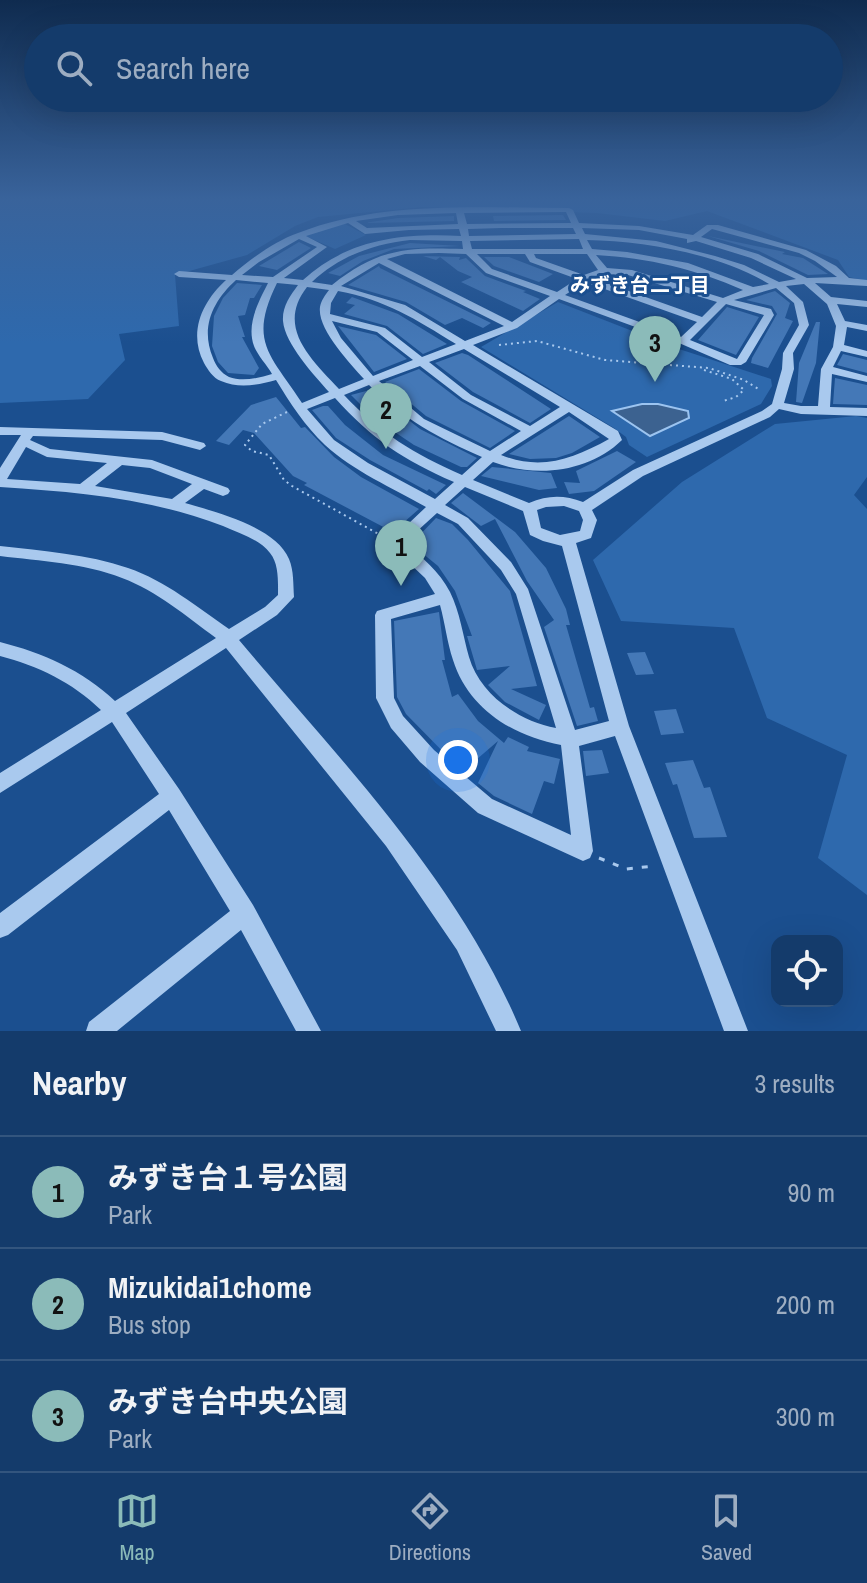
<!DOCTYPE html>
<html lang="en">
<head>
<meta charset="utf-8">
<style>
	:root { --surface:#143b6b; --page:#1d4271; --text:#f1f3f6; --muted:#9dadc1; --line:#33557e; --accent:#8bbbb9 }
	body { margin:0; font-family:"Archivo Narrow","Noto Sans JP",sans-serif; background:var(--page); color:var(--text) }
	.controls { position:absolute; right:24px; bottom:24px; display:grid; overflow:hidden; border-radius:16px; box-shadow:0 8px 32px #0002 }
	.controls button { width:72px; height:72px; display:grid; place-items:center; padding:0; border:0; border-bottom:2px solid var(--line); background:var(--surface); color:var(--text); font:40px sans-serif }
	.you { position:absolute; left:458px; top:760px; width:28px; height:28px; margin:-20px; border:6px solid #fff; border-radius:50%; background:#1a73e8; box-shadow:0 0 0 12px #1a73e833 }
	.badge { display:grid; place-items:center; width:52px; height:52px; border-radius:50%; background:var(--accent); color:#111; font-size:26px; font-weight:700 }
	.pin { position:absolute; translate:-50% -66px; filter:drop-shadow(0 2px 4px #0008) }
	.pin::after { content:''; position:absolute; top:42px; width:28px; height:24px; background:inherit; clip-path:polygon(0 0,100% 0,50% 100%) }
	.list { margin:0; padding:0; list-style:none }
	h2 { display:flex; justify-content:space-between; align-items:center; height:104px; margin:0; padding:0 32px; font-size:34px }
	h2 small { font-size:26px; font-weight:400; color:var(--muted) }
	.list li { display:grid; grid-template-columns:52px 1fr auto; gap:24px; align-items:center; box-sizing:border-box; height:112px; padding:0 32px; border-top:2px solid var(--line) }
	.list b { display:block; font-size:30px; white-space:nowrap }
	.list p { margin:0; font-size:26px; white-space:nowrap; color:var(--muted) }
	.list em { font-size:26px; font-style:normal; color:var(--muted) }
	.icon { flex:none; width:44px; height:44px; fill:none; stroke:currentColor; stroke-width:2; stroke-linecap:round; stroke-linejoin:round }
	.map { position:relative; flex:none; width:867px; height:1031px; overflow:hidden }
	.search { position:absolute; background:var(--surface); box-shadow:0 8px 32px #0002; left:24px; right:24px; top:24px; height:88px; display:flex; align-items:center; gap:20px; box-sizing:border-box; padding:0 28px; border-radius:44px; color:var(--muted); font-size:30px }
	.sheet { height:440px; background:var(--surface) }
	nav { display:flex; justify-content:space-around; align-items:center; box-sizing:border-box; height:112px; border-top:2px solid var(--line); background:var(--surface); font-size:22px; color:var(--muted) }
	nav a { display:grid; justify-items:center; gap:4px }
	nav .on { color:var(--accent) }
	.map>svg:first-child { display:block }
	.green { fill:#2e69ad }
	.water { fill:#3c6290; stroke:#9cc4f0; stroke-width:2 }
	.building { fill:#4478b7 }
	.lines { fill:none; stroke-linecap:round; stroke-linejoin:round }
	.path-far1 { stroke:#a9c9ee; stroke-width:2; stroke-dasharray:2 4; stroke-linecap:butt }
	.path { stroke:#a9c9ee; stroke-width:3; stroke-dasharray:6 9; stroke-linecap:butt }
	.minor { fill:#a9c9ee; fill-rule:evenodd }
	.labels { text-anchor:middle; stroke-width:6; stroke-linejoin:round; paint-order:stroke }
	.far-neighbourhood-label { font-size:20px; font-weight:bold; fill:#fff; stroke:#1b4f8f }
</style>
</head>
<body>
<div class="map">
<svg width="867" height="1031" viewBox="0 0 867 1031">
	<rect width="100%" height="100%" fill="#1b4f8f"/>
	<path class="green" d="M0,199H867V281L849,277L838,260L707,211L665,221L597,213L422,207L318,217L295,226L247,255L175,275L179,326L119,334L125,360L88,399L0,403Z
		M332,224H345L366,235L335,249L303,235Z
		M558,302L676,348L771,379L772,386L761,404L647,457L629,445L626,437L614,428L481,347Z
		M856,416L867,418V477L854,495L867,509V895L818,858L847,755L767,718L734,628L621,621L593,560L682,482L775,424Z"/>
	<path class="water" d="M642,404H658L688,411L689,418L650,436L612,411Z"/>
	<path class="building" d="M563,215L566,220L494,221L493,216Z
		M454,216V221L364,223L398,218Z
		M708,236L785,252L782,254L803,258L828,274L808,275L759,251Z
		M299,242L311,248L277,270L259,266Z
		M410,243L460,246L394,249L363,261L340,276L328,273L359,256Z
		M423,256L460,257L459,260L466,258L485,276L526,291L523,292L540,299L523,311L461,282L472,277L458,271L440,257L436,260Z
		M484,257H509L553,274L539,282L494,266Z
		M379,266L380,268L491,323L483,328L462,318L445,325L406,302L348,285Z
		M237,283L262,285L254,298H250L245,315L238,316L245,337H242L259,368L254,375L228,373L218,362L212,346L214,316L223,298Z
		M775,291L790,303L785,318L793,321L768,368L751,363L752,358L777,314L772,306L746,300Z
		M352,297L398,314L447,344L423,354L387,326L344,314L355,305L346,303Z
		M727,307L759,317L736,355L698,340Z
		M816,322H820L816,363L802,403L796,402L799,363Z
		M338,326L376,335L407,359L374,372Z
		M462,353L468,355L551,409L530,423L473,392L435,363Z
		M843,354L867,360V373L837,365Z
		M419,369L461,401L515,431L490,448L426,416L385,382Z
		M835,378L867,385V405L833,404Z
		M370,390L420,429L477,458L467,467H461L414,445L374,418L351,395Z
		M276,397L301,428L305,427L334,457L361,477L419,509L395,530H389L304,485L307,483L293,476L254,433L243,430L229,445L216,441L251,405Z
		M323,406H328L345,425L383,455L446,485L436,494L429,489L427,491L370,460L336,438L312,410Z
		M569,416L600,437L572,453L556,458L530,459L509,454Z
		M617,451L636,462L594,491L569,494L564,482L580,483L576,471Z
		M492,467L551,473L557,488L539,490L481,476Z
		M463,493L515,532L546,568L566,609L570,625H566L590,708L594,707L598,721L577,726L544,627L554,620L527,581L495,519L481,526L451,503Z
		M436,518L452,524L468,540L510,591L537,686L511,689L546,705L539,720L505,702L488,685L510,666L477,670L467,636H472L455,591L438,566L411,544Z
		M439,612L445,660H442L452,697L458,694L478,721L504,743L508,737L529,747L527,751L560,759L554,784L544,781L532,814L494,796L478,783L498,741L469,766L462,760L456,765L406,714L397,697L394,621Z
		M645,652L654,674L636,675L627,653Z
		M676,709L684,733L661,735L654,711Z
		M602,750L609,773L586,776L583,751Z
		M693,760L704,788L710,787L727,837L694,838L677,784L673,785L665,763Z"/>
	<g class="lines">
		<path class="path-far1" d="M499,345L537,341L605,360L709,368L744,380L760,390
			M704,370L732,379L744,390L736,397L723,401
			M287,412L262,424L245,445L252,451L269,455L284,480L292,486L384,537"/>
		<path class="path" d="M599,858L626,869L654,866"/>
		<path class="minor" d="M569,208L573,210L579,223L639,226L693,235L707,225H718L806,250L836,266L849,278L867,280V286L815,283L831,297L867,301V307L837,304L845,321L867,325V331L847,327L844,345L867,351V357L841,351L833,367L867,376V382L832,374L830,407L867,408V416L801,414L779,409L770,417L643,476L592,510L597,520L591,538L576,543L629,726L748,1031H724L615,736L579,746L593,851L590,858L583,861L478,813L420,762L391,728L376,698L375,615L377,611L435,594L425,578L388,543L426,507C393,488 353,471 325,445C305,426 290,403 276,380C258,385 239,389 221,381C213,378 208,370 204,363C188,332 202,302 226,280L179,277L174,274L179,271L232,275C252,258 275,241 298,233C381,200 479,208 569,208ZM566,212L571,223L467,224L464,213ZM456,213L458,224L367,228L356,221L398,215ZM348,223L365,234L409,230L459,229L461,236C402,233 348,239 303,280L284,278L327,247L306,236ZM501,228H573L576,234L469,236L468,229ZM582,228L639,230L687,239V243L696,241L751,258L796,279L779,282L744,265L715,256L656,241L585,234ZM712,229L799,253L815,261L837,277L807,278L758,254L701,237ZM299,239L317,247L273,277L242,275L259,262ZM579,239L583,249H472L470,241ZM410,240L462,241L463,249C408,247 378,248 332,285L312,282C339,256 374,244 410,240ZM587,240C645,241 719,254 769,284L753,287L688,263L627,252L592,249ZM439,253L466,254L486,273L550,296L512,322L387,259L405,254ZM477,254H525L530,262L577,279L557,292L492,269ZM534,254H587L598,270L584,275L536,258ZM596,255C649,258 695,269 743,290L723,298L632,270L607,268ZM379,263L504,326L465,341L405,305L341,286ZM605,274L628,275L717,302L702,317L592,278ZM236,280L268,283C259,301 246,324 254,346C258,356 267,365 272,374C259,378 242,382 229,377C221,373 216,366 213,358C200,327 213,301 236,280ZM585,282L697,322L681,337L565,295ZM277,283L298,285C290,296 282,307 283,321C285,344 314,375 329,392L302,403C270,354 248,342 277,283ZM804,284L827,304L836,326L833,347L821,369L818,406H801L784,403L794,369L793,353L809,325L803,302L786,286ZM307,287L329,290C325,295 321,301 320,307C317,329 350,363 364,379L339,389C310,358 276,327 307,287ZM776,288L794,303L799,325L783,353L782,369L772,404L762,411L633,470L583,502C564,495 548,495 529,503L473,480L493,462C535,478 588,473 622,440L618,431L473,345L517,328L559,299L679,343L730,365H741L746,362L774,315L771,309L734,300ZM338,291C386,300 415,319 456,344L422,357L385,328L330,314L331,303ZM726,304L764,315L737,359L690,340ZM332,321L377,332L413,360L373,376L341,338ZM464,349L560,407L530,426L471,395L429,362ZM420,366L463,399L521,431L490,451L424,419L379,381ZM369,385C402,418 440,439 482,457L462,475C414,454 380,433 344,395ZM335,398C372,439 403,460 454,482L435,499L368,463L334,440L307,409ZM569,412L609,439C573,459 541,471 501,455ZM465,487L523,511L530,535L543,541L562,546L609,721L575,730L528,589L511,562L468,518L445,505ZM564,506L579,511L583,520L580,531L560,535L541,528L537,510L546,507ZM437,513L458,524L501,570L516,594L556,728C519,721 480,695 469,657C463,636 460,612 450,592C439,571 423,558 404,543ZM440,605C445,623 447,642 453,660C468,708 512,736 561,745L571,835L492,799L434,750L403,716L394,698L391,619Z
			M0,427L162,432L204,443L206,446L200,450L162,440L33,436L30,440L50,449L152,460L228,488L230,491L228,494L223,496L204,489L185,503C216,512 276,527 289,559C294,571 293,584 294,597L277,615L239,640C342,762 459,882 521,1031H496L457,950L386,846L226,648L126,713L179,789L253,905L321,1031H296L241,930L117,1031H86L89,1022L230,911L169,810L8,935L0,938V913L159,794L112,722L0,793V773L101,710C72,682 38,666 0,656V642C43,653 82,670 115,701L216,638C186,616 157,591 122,578C84,563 40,561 0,556V546C43,551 87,554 128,568C166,581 197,607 229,629L265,607L278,595C278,581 279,564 270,553C259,539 239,533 223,526C150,498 77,492 0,487V468L21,435H0ZM26,447L47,457L107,463L80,484L7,479ZM122,465L150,468L192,484L172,499L95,486Z"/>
	</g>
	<linearGradient id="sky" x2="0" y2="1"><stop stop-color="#0f2b4f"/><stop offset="0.58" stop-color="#39639b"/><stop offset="1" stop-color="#39639b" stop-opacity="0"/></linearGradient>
	<rect width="867" height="343" fill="url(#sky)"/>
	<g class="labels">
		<g class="far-neighbourhood-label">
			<text x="640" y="292">みずき台二丁目</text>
		</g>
	</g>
</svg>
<div class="controls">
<button><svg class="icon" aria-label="locate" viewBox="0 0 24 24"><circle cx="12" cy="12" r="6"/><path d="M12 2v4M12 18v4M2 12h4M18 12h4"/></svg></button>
</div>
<div class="you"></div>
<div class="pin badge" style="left:401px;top:586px">1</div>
<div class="pin badge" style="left:386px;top:449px">2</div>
<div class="pin badge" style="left:655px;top:382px">3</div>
<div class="search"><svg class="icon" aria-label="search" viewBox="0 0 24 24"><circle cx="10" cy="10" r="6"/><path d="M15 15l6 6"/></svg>Search here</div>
</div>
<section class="sheet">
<h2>Nearby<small>3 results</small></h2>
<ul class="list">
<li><span class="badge">1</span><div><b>みずき台１号公園</b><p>Park</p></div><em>90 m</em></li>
<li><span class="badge">2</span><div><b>Mizukidai1chome</b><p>Bus stop</p></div><em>200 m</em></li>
<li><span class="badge">3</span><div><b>みずき台中央公園</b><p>Park</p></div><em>300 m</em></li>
</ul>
</section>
<nav>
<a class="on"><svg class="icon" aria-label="map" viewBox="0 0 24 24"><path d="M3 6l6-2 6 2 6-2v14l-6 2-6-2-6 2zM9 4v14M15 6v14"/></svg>Map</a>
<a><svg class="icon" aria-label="directions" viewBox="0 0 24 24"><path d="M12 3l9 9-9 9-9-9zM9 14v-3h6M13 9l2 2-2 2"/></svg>Directions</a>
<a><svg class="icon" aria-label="saved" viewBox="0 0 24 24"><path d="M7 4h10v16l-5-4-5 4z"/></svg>Saved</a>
</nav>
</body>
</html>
